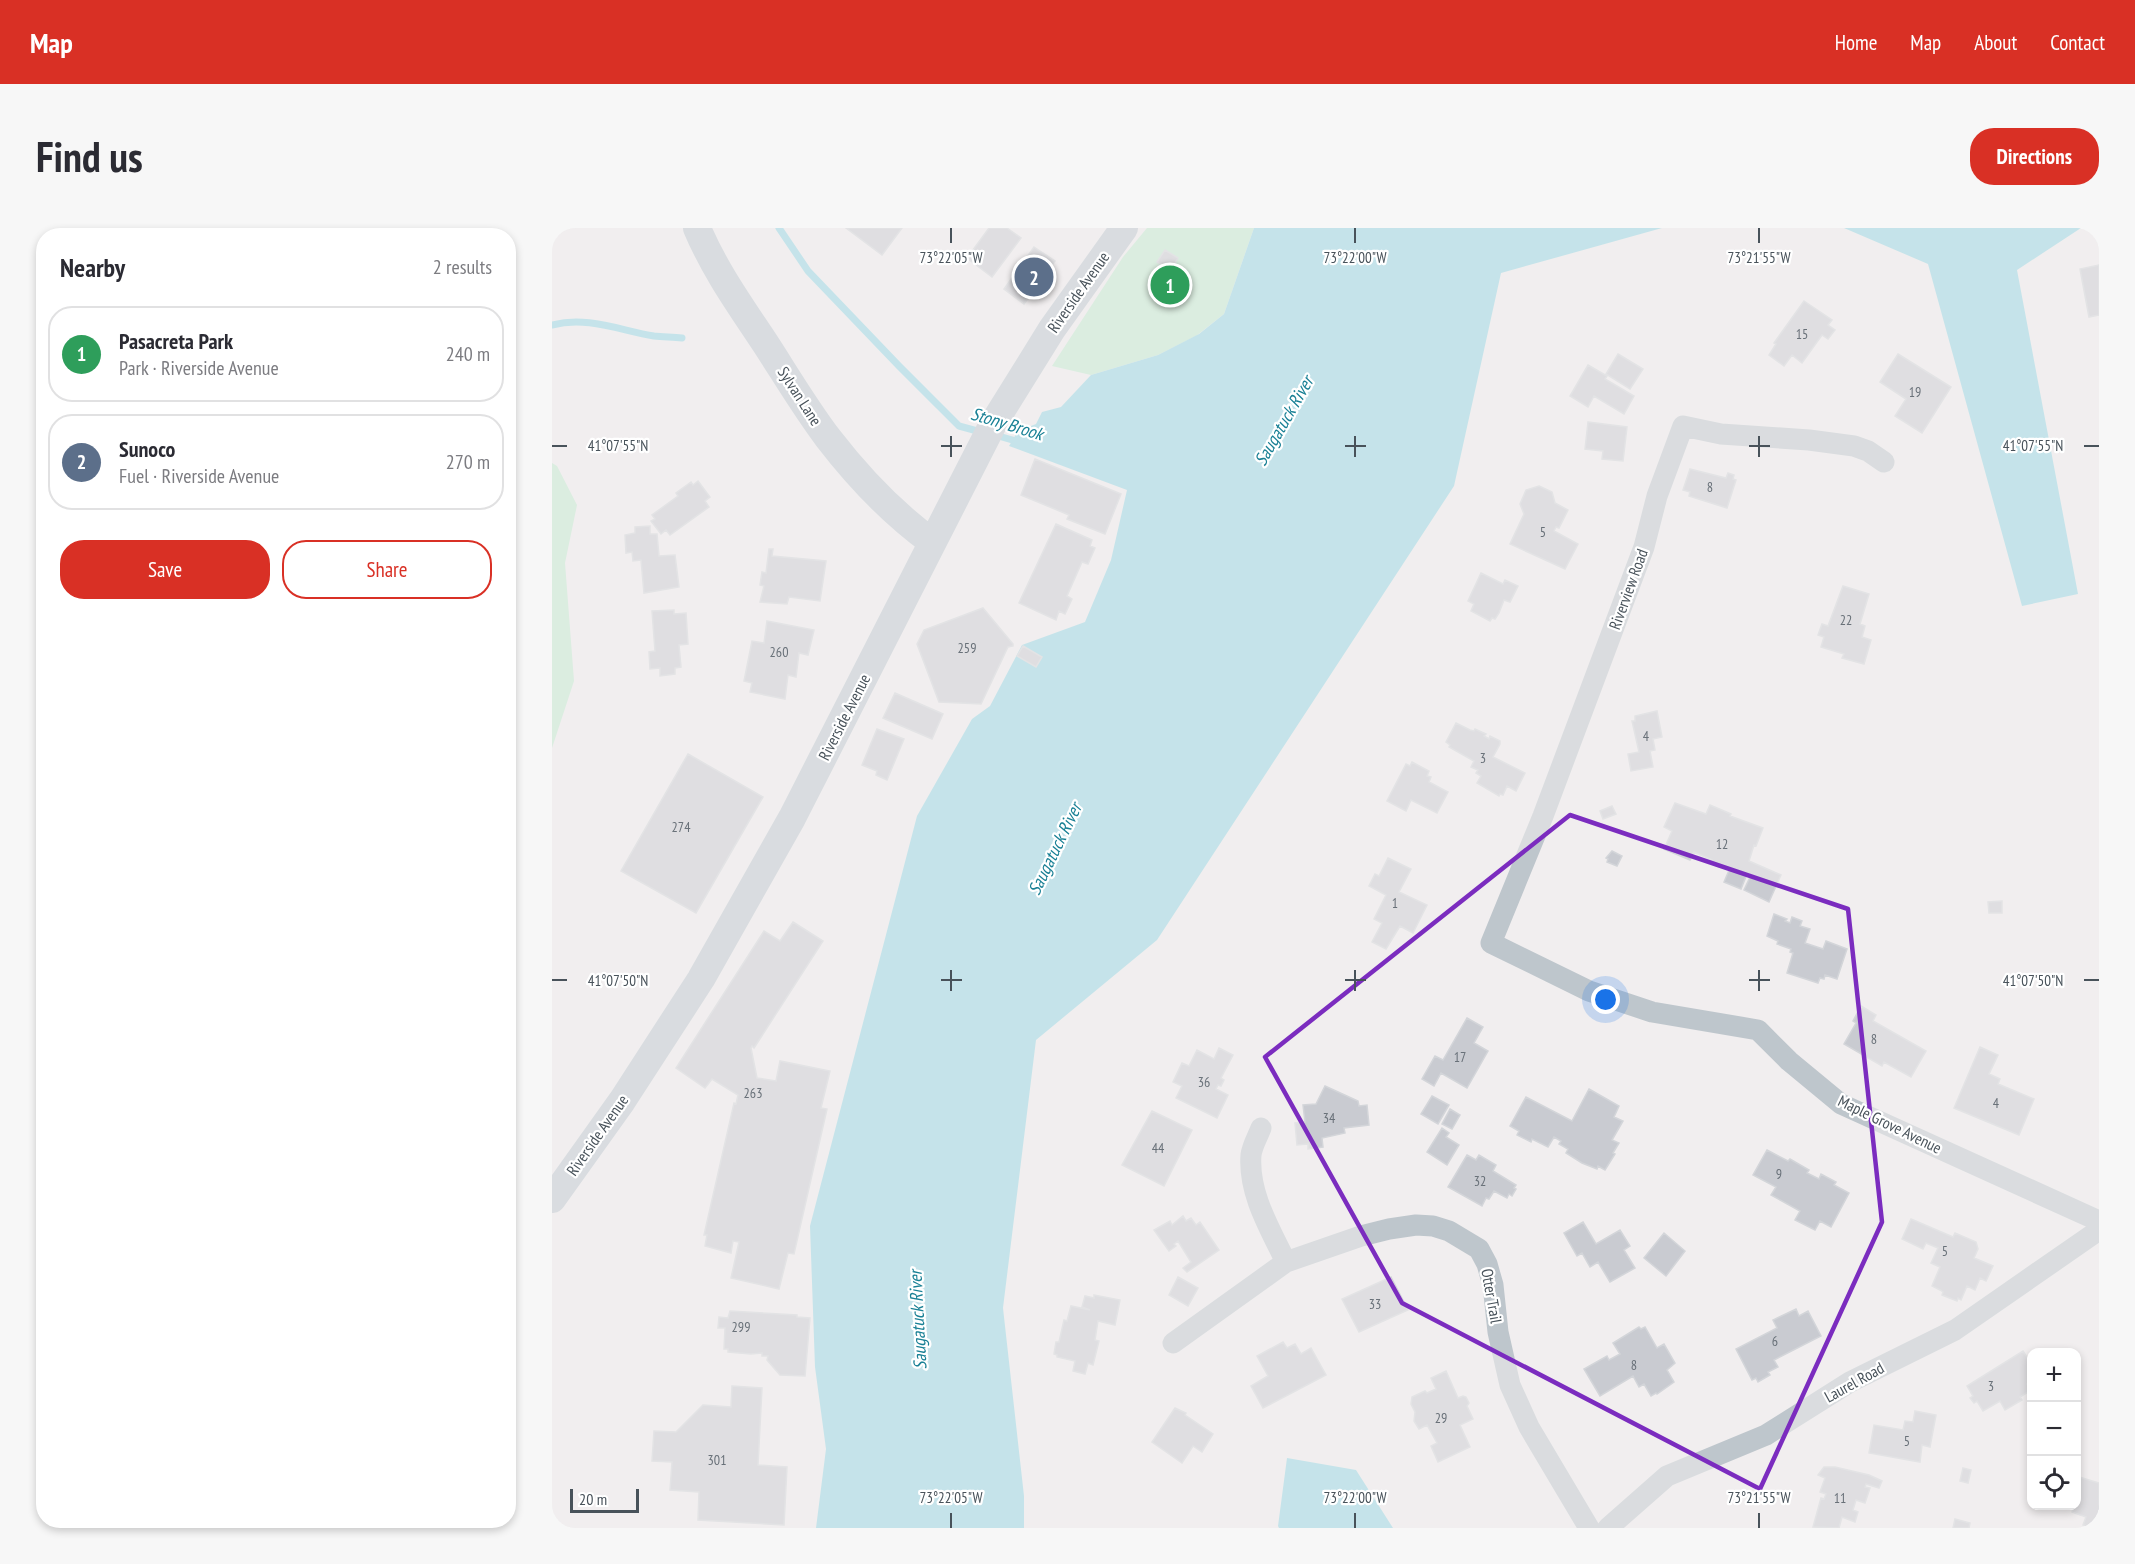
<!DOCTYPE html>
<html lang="en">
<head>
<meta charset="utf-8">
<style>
	:root { --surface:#fff; --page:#f7f7f7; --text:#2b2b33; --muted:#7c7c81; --line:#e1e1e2; --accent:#d93025 }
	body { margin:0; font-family:"PT Sans Narrow",sans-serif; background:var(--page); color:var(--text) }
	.controls { position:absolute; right:18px; bottom:18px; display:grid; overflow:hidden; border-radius:12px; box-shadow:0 3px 9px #0003 }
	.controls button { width:54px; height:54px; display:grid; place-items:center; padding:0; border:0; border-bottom:2px solid var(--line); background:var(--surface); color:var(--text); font:30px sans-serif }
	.scale { position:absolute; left:18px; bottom:15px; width:69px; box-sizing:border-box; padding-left:6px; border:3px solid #48525a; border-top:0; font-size:16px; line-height:21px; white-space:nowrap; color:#48525a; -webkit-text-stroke:4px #fff; paint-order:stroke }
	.you { position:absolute; left:1054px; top:772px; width:21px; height:21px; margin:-15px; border:4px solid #fff; border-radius:50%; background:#1a73e8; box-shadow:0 0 0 9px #1a73e833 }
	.badge { display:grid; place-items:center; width:39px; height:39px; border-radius:50%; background:var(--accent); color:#fff; font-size:20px; font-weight:700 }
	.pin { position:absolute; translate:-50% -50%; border:3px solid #fff; box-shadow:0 2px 6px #0006 }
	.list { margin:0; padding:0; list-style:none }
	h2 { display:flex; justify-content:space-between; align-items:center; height:78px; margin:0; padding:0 24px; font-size:26px }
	h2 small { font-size:20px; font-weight:400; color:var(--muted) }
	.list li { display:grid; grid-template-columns:39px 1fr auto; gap:18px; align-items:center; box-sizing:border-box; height:96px; margin:0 12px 12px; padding:0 12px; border:2px solid var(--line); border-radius:24px }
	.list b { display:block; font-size:22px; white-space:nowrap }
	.list p { margin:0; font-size:20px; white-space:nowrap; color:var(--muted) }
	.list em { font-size:20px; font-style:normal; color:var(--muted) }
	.actions { display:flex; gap:12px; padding:18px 24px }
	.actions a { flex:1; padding:14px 0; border:2px solid var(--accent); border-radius:24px; text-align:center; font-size:21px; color:var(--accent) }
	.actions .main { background:var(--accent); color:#fff }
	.icon { flex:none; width:33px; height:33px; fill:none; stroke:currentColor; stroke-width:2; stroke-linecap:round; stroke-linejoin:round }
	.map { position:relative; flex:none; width:1547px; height:1300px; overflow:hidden; border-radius:24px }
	header { display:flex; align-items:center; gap:36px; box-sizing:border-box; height:84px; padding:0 30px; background:var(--accent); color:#fff }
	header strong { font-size:28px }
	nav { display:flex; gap:33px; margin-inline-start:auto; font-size:21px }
	.intro { display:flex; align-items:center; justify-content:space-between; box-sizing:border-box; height:144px; padding:0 36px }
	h1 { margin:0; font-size:42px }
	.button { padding:15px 27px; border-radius:24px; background:var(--accent); color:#fff; font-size:21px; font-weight:700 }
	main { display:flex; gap:36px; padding:0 36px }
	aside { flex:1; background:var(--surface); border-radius:24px; box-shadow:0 3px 9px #0003 }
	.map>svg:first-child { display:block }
	.green { fill:#c0ebcf }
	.water { fill:#91d6e4 }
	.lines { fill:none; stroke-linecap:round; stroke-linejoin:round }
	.stream { stroke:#91d6e4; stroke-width:7 }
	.building { fill:#c9cbd1; stroke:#d3d5d9; stroke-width:1.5 }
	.street { stroke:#bec6cc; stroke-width:21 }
	.secondary { stroke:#bcc6ce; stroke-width:28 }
	.marked { fill:none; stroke:#7b2cbf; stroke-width:4.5; stroke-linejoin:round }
	.ticks { fill:none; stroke:#48525a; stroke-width:2 }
	.labels { text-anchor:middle; stroke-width:4.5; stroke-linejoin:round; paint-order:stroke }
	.number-label { font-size:14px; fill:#687078 }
	.street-label { font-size:16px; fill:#48525a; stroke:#fff }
	.water-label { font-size:18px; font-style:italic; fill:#198095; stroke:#fff }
	.ticks-label { font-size:15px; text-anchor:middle; fill:#48525a; stroke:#fff; stroke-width:4.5; stroke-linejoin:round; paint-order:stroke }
</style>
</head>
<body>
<header>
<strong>Map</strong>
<nav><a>Home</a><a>Map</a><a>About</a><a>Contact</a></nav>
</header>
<div class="intro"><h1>Find us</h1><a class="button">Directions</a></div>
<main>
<aside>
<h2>Nearby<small>2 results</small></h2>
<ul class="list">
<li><span class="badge" style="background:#2e9e5b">1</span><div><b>Pasacreta Park</b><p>Park · Riverside Avenue</p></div><em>240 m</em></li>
<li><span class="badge" style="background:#5c6f8a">2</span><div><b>Sunoco</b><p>Fuel · Riverside Avenue</p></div><em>270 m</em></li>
</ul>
<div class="actions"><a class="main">Save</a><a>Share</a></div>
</aside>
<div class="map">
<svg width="1547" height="1300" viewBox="0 0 1547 1300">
	<rect width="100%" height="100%" fill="#f1eeef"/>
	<path class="green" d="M595,0H702L672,86L644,108L606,127L539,147L500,138L571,29Z
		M0,235L5,238L25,277L13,335L22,453L0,520Z"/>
	<path class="water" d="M702,0H1110L949,45L902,258L605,712L484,812L451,1080L472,1268V1300H264L274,1221L263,1139L258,998L365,588L420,491L438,478L470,417L533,394L559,332L575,262L457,218L466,203L484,196L490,184L509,179L539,147L606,127L647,106L672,86Z
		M1292,0H1529L1465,42L1526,366L1470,378L1376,36Z
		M735,1230L804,1242L841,1300H727L726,1298Z"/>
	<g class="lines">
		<path class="stream" d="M227,0L256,43L347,138L407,198L429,204
			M0,97C35,88 67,102 102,108C111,109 120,109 130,110
			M443,207L467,214"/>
	</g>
	<path class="building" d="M294,0H350L330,27Z
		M437,0H455L469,10L440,49L415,30Z
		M482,19L503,33L472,76L452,61Z
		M613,22L626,30L619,42L605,34Z
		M1547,37V87L1537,89L1528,41Z
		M1252,73L1280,92L1276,97L1283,102L1276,111L1270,107L1250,135L1240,127L1232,138L1217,127L1224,116L1222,115Z
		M1066,126L1091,141L1078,161L1054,146Z
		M1346,126L1399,159L1370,205L1343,188L1354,171L1328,154Z
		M1036,137L1055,148L1053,151L1082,168L1072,186L1042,168L1036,179L1018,168Z
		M1036,194L1075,199L1071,233L1050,231L1051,223L1033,221Z
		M483,231L569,266L553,306L515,291L517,287L469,267Z
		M1138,241L1174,250L1176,245L1182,247L1181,251L1184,252L1175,280L1137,268L1138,264L1131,262Z
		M146,253L158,269L153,273L157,279L118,307L114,302L109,306L99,293L103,291L100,287L126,268L124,265L139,254L141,257Z
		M987,258L1000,264L1003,275L1016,282L1007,300L1004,299L1002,303L1026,316L1013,341L958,316L972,286L968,276L974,262Z
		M504,296L540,312L538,318L543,320L536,336L530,334L515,368L520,371L513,386L507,383L504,392L467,375Z
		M98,298V306H105L107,328L123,327L127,359L92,365L89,332L81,333L80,324L74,325L73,307L83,305V299Z
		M217,321H221L220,328L274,333L268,373L237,369L235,376L208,374L212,358L208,357L210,344L214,345Z
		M929,345L951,356L953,352L966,358L958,374L952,372L947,385L943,391L940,390L938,393L919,383L922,376L916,373Z
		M1291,358L1317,366L1308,396L1313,398L1310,409L1319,412L1312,436L1290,430L1292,426L1269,419L1272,409L1266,407L1270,396L1276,398Z
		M431,380L461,416V418L456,419L429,476L387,474L365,416L372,402Z
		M122,382V386L134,385L136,416L127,417L129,439L123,440V446L108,448V440L98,441L97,424L103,423L100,383Z
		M215,393L262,402L256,427L247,425L244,449L236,447L233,471L198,464L200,455L192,453L200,413L212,415Z
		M471,418L490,429L484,439L465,428Z
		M343,465L391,486L380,511L331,490Z
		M1105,483L1110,509L1101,511L1103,522L1098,523L1101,539L1079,543L1076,526L1087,524L1080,493H1083V488Z
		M904,495L918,502L922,503L923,501L934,506L932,508L937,511L938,508L948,513V516L941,529L973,545L964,563L955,558L951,567L948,566L947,568L925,555L929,548L924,545L926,542L919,539L922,533L897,519L898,517L894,514Z
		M325,501L352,511L335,552L324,547L325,543L310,537Z
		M136,526L211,569L144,685L69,643Z
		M860,534L877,543L875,548L879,549L877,554L896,564L885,585L859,572L854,583L835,573L854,536L858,538Z
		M1123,575L1154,586L1158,577L1179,586L1178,588L1211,600L1204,618L1202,617L1197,633L1229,647L1217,674L1192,662L1199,647L1195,646L1189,661L1172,654L1178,640L1169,636L1167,639L1159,635L1160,632L1142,624L1138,632L1112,621L1120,603L1112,599Z
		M1060,578L1064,586L1051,591L1048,583Z
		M1060,623L1070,628L1065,638L1055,634L1056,631L1054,630Z
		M836,630L859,641L847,664L875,677L861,705L848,698L834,721L820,714L830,695L822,691L834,667L817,658L823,646L827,648Z
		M1450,673V685H1437L1436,674Z
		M1222,686L1235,691L1233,693L1238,695L1240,689L1250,693L1248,698L1258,701L1253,715L1271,721L1274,713L1295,721L1285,751L1273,747L1272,751L1268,750L1266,755L1235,745L1241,725L1238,724L1239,721L1225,716L1226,713L1215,708Z
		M241,694L271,713L202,820L200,818L199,820L205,850L224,853L228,833L278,843L269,880L275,881L242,1026L236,1025L227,1061L179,1050L187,1014L181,1013L179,1025L153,1018L155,1007H152L182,875L184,876L186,867L160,851L153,860L124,840L212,703L228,713Z
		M1309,778L1324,787L1321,793L1374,823L1359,849L1332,834L1330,838L1292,816L1304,795L1301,793Z
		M915,790L931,799L922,815L936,823L915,860L889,845L882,858L870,851L883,828L891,832Z
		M1428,819L1446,827L1437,846L1448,851L1446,856L1482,871L1467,907L1402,880Z
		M667,820L681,827L669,850L672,852L669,858L666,857L664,861L676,867L665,890L624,870L630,858L621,854L630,835L637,838L645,822L662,831Z
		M773,858L806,873L807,878L815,877L817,897L792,900L793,905L770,910L771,919L756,921V916L745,917L743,895L753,894L751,877L764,876Z
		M1037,861L1067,878L1062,889L1071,893L1060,912L1067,915L1061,925L1063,926L1053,942L1046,938L1045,941L1030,935L1014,925L1016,921L1007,916L1009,913L1002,909L996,919L980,911L979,914L965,907L967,903L958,898L974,869L1020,893Z
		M880,868L897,877L886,896L869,886Z
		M898,881L908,887L900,901L890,896Z
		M600,883L640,902L612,958L570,937Z
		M890,900L897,905L894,909L907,917L895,937L875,924Z
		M1215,922L1236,933L1238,931L1257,942L1255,945L1267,951L1269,946L1284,954L1282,957L1297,965L1279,999L1268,993L1263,1002L1243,992L1248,983L1219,967L1224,959L1201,947Z
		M915,927L924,932L927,927L944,937L941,943L964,957L962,960L964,961L960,968L957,966L955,970L942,963L937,971L934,970L930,978L896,959Z
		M631,988L634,993L639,990L644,997L648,994L667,1022L635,1044L631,1040L639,1034L626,1013L622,1016L624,1018L617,1023L602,1002L618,993L620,997Z
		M1359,991L1401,1009L1403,1005L1424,1014L1426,1021L1422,1030L1441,1038L1434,1053L1428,1050L1423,1062L1415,1058L1409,1072L1406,1070L1405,1073L1390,1067L1391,1064L1388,1062L1380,1058L1388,1039L1379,1035L1386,1020L1374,1015L1371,1021L1350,1011Z
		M1031,994L1044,1016L1068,1002L1078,1018L1072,1022L1083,1040L1058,1054L1046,1034L1038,1039L1030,1025L1025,1028L1012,1005Z
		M1112,1005L1133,1023L1114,1048L1092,1030Z
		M626,1049L646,1060L636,1078L617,1067Z
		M839,1049L856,1082L807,1104L790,1071Z
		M542,1067L568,1072L563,1097L546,1093L543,1112L547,1113L541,1137L536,1135L533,1146L521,1143L523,1133L505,1129V1127L502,1126L504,1114H507L512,1092L515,1093L519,1078L538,1082L530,1079L533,1068L542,1070Z
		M1244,1081L1247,1088L1256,1083L1269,1108L1222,1132L1226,1139L1216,1144L1218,1147L1206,1154L1204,1150L1200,1152L1184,1121L1225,1100L1221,1092Z
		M178,1083L245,1087V1089L258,1090L253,1148L228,1147L215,1132L216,1128H210V1125L199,1126L176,1124V1121H172L173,1100H166L167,1089L176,1090Z
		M1087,1099L1089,1101L1093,1099L1105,1120L1112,1116L1123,1135L1115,1142L1122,1154L1105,1166L1104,1165L1099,1168L1092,1156L1087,1159L1081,1148L1048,1168L1032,1141L1055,1128L1057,1132L1068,1126L1061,1115Z
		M731,1114L735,1120L743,1116L749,1126L759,1120L774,1147L711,1180L699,1158L716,1148L705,1128Z
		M1471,1123L1480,1137V1153L1475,1156L1479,1162L1468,1169L1470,1172L1453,1182L1448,1173L1431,1183L1425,1173L1422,1175L1418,1170L1421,1168L1415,1158Z
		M894,1143L906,1170L911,1168L914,1169L917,1175L915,1178L921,1191L908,1197L918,1219L886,1234L879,1218L885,1215L875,1197L867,1201L862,1193L863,1184L859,1176L860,1169L873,1163L875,1165L884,1161L879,1150Z
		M180,1158L210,1160L206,1237L235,1239L232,1297L146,1292L147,1264L118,1262L120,1234L100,1233L102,1203L124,1204L151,1177L179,1179Z
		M623,1180L634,1185L633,1187L661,1206L650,1224L641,1218L630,1235L600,1214Z
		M1363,1183L1384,1187L1378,1219L1370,1217L1368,1234L1317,1225L1322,1197L1351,1202L1353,1193L1361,1194Z
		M1272,1239H1283L1317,1247L1330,1253L1327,1260L1314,1256L1313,1259L1318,1260L1313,1275L1304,1272L1301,1282L1306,1284L1303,1294L1290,1289L1287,1300L1261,1299L1269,1270L1272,1271L1274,1266L1268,1264L1273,1250L1266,1247Z
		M1411,1240L1419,1242L1416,1255L1408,1253Z
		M1524,1248L1547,1255V1300L1531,1297L1534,1289L1520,1284L1521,1281L1511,1278H1524Z
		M1403,1291L1418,1295L1417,1300H1401Z"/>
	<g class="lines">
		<path class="street" d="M1332,234L1316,223L1302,218L1257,212L1169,206L1131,198L1105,268L1092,319L991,588L939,715L1037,763L1100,784L1206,802L1237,833L1289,876L1547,993
			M709,900C706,908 700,918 699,927C696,965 718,1001 734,1034
			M621,1115L734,1034L809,1008L837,1001L864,997L881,998L897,1003L927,1021L935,1036L941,1057L946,1104L958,1157L977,1199L1037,1300
			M1056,1300L1115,1248L1214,1207L1298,1154L1403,1102L1547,1002"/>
		<path class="secondary" d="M145,0C163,43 190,80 215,118C235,149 254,181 276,210C306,249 340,285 380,314
			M0,971L70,873L149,751L240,590L441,196L500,101L572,0"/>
	</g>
	<path d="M0 0H1547V1300H0ZM1018,587L1296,681L1330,994L1208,1261L850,1075L713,829Z" fill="#f1eeef" fill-opacity=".55" fill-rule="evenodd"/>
	<path class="marked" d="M1018,587L1296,681L1330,994L1208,1261L850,1075L713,829Z"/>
	<path class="ticks" d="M399,0V15M803,0V15M1207,0V15M399,208V229M803,208V229M1207,208V229M0,218H15M389,218H410M793,218H814M1197,218H1218M1532,218H1547M399,742V763M803,742V763M1207,742V763M0,752H15M389,752H410M793,752H814M1197,752H1218M1532,752H1547M399,1285V1300M803,1285V1300M1207,1285V1300"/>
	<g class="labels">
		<g class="number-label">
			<text x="1250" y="111">15</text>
			<text x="1363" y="169">19</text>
			<text x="1158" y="264">8</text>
			<text x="991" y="309">5</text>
			<text x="1294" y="397">22</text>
			<text x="415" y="425">259</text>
			<text x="227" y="429">260</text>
			<text x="1094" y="513">4</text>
			<text x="931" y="535">3</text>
			<text x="129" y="604">274</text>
			<text x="1170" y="621">12</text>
			<text x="843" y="680">1</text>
			<text x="1322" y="816">8</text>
			<text x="908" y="834">17</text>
			<text x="652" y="859">36</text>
			<text x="201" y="870">263</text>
			<text x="1444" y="880">4</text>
			<text x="777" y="895">34</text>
			<text x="606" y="925">44</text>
			<text x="1227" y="951">9</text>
			<text x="928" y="958">32</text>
			<text x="1393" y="1028">5</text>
			<text x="823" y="1081">33</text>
			<text x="189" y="1104">299</text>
			<text x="1223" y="1118">6</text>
			<text x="1082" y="1142">8</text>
			<text x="1439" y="1163">3</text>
			<text x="889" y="1195">29</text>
			<text x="1355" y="1218">5</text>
			<text x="165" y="1237">301</text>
			<text x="1288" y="1275">11</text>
		</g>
		<g class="street-label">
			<text transform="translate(526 64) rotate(-55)" y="6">Riverside Avenue</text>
			<text transform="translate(248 168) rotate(57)" y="6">Sylvan Lane</text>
			<text transform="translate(1076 361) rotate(-70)" y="6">Riverview Road</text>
			<text transform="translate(292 489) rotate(-63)" y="6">Riverside Avenue</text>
			<text transform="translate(1338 896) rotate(26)" y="6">Maple Grove Avenue</text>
			<text transform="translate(45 907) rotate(-55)" y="6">Riverside Avenue</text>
			<text transform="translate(940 1068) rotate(80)" y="6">Otter Trail</text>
			<text transform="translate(1302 1154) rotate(-29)" y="6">Laurel Road</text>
		</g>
		<g class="water-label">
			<text transform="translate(732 193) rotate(-60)" y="6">Saugatuck River</text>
			<text transform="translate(455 196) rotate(17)" y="6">Stony Brook</text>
			<text transform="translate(503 621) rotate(-64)" y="6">Saugatuck River</text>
			<text transform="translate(366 1092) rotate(-93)" y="6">Saugatuck River</text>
		</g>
	</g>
	<g class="ticks-label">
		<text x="399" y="35">73°22'05"W</text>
		<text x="803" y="35">73°22'00"W</text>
		<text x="1207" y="35">73°21'55"W</text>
		<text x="66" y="223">41°07'55"N</text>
		<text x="1481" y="223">41°07'55"N</text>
		<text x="66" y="758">41°07'50"N</text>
		<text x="1481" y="758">41°07'50"N</text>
		<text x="399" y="1275">73°22'05"W</text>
		<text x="803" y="1275">73°22'00"W</text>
		<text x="1207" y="1275">73°21'55"W</text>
	</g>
</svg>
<div class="controls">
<button>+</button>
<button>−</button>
<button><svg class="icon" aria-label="locate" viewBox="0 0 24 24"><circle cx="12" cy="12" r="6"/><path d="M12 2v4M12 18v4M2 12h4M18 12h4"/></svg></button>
</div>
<div class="scale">20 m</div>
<div class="you"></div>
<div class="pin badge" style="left:618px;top:57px;background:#2e9e5b">1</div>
<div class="pin badge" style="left:482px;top:49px;background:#5c6f8a">2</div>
</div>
</main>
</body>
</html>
